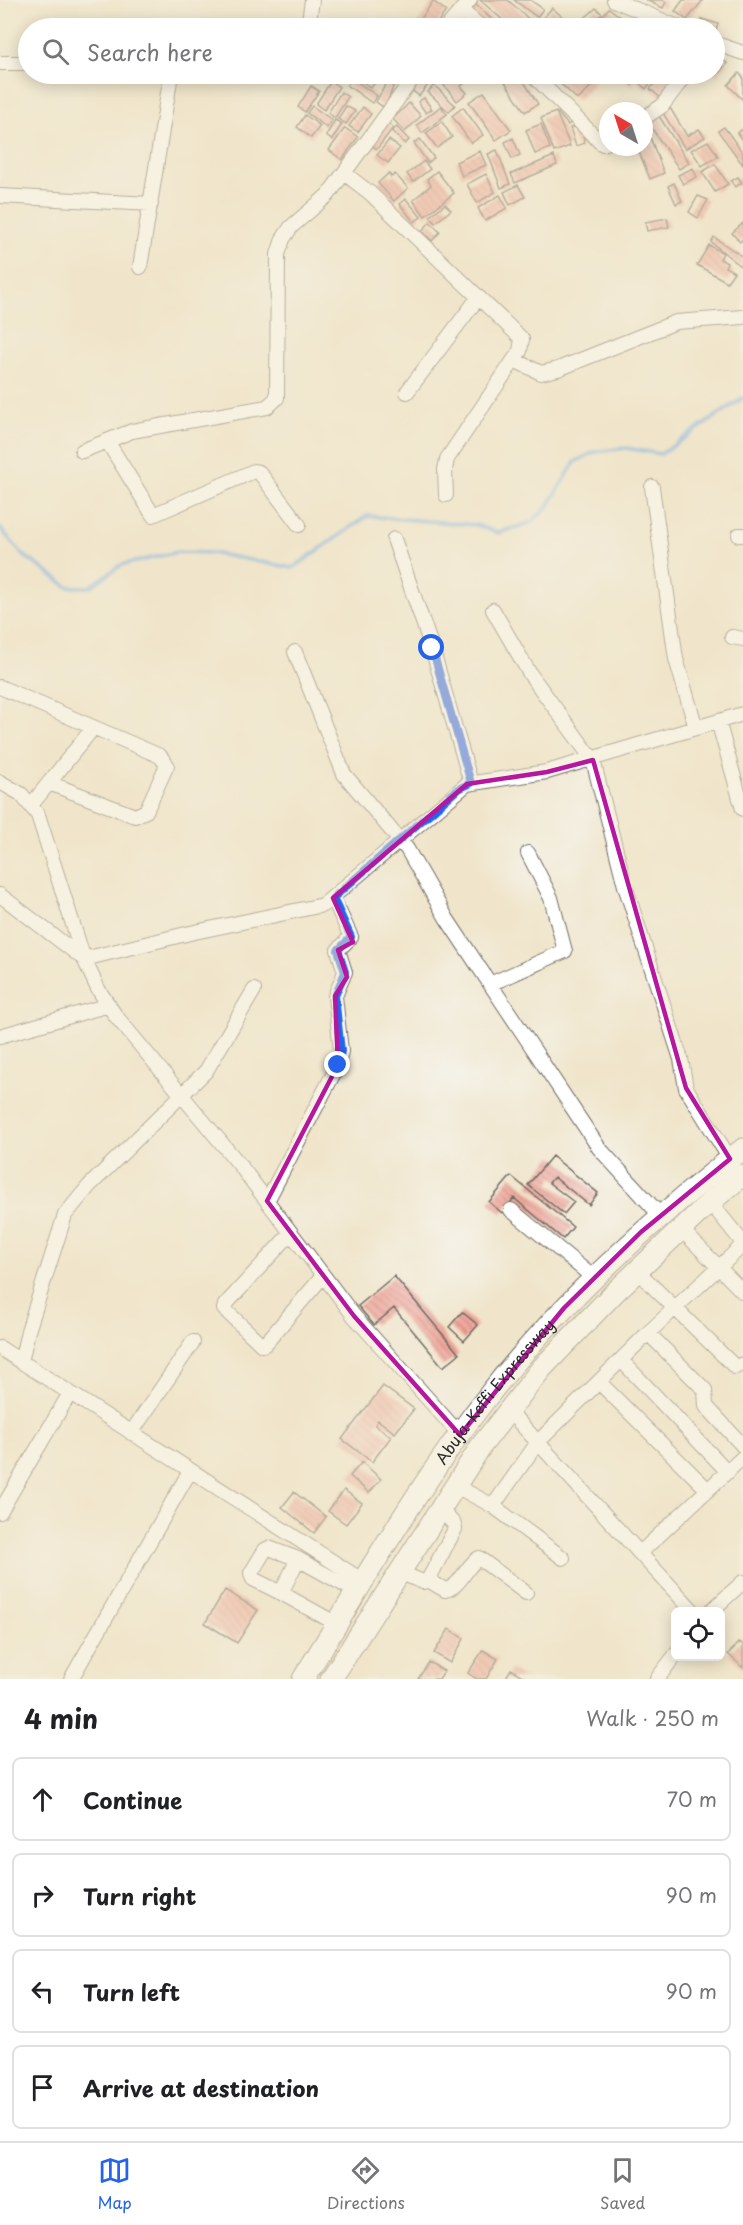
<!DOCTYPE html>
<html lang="en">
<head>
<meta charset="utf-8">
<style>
	:root { --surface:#fff; --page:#f2f2f2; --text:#202124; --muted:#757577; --line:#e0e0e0; --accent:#2563eb }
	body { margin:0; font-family:"Playpen Sans",sans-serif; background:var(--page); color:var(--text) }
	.controls { position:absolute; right:18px; bottom:18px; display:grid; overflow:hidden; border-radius:9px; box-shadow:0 3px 15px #0003 }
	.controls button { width:54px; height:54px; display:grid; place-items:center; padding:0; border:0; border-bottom:2px solid var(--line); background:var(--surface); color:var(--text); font:30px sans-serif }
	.compass { position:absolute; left:599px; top:102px; width:54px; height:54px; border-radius:50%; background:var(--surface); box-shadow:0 3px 15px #0003; rotate:321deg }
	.stop { position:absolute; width:18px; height:18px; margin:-14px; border:4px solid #2563eb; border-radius:50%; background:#fff }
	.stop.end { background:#2563eb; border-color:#fff; box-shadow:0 2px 6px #0008 }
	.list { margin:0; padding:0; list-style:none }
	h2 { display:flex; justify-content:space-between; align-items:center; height:78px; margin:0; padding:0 24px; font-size:26px }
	h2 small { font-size:20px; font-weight:400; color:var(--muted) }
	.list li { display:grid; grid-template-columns:39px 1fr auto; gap:18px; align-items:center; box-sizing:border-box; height:84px; margin:0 12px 12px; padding:0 12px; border:2px solid var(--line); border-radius:9px }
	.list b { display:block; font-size:22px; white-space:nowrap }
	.list em { font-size:20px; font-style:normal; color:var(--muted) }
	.icon { flex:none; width:33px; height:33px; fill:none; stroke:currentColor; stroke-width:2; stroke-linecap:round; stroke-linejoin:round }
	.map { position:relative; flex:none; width:743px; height:1679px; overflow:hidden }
	.search { position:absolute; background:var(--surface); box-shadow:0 3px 15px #0003; left:18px; right:18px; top:18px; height:66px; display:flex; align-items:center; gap:15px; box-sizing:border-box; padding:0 21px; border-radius:33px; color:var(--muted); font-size:22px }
	.sheet { height:462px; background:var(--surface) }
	nav { display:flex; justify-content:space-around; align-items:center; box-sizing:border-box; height:84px; border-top:2px solid var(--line); background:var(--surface); font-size:16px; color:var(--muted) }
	nav a { display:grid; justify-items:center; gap:3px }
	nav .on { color:var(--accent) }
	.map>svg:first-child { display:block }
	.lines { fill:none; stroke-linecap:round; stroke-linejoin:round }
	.stream { stroke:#75aee5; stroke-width:4 }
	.building { fill:url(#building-back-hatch) }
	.minor-casing { stroke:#706c63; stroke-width:16 }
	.highway-casing { stroke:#706c63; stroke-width:23 }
	.minor { stroke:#fff; stroke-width:14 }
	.highway { stroke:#fff; stroke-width:21 }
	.route { stroke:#2563eb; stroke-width:8 }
	.marked { fill:none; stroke:#b5179e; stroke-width:4.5; stroke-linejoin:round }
	.labels { text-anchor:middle; stroke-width:4.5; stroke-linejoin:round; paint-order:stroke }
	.street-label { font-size:16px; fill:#2b2b2b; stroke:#f6f6f2 }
</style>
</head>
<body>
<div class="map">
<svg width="743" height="1679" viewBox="0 0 743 1679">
	<defs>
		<pattern id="building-back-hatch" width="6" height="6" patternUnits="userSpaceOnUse" patternTransform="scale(1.5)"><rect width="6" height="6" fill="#f2a89c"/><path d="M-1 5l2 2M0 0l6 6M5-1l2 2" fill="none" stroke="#c4897f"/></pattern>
	</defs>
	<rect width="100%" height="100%" fill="#f6f6f2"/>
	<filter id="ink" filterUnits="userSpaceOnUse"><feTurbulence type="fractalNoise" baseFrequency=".0167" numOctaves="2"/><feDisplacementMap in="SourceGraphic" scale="12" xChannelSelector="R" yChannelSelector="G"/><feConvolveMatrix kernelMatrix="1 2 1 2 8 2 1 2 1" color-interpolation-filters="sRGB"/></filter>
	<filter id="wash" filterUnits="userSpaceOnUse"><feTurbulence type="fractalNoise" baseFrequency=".008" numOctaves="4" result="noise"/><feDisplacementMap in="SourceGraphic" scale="24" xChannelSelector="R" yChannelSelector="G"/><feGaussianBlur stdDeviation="1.35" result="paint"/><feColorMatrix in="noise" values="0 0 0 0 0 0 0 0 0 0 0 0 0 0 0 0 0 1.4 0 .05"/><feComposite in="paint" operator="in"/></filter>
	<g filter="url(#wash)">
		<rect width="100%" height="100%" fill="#f0e5ca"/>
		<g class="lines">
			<path class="stream" d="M0,528L22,554L68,587H90L121,565L178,552L212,553L293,568L367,516L476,525L498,533L530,523L547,508L575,462L594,452L626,448L661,454L743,398"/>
		</g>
		<g id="blocks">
			<path class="building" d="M480,0H508L534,24L530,28H512Z
				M514,0H530L543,9L537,17Z
				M646,0H663L666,2L663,8Z
				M683,0H703L687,20L675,11Z
				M433,1L446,11L434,28H415Z
				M475,4L501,28H486L468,11Z
				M552,8L564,18L555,28H541L537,25Z
				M596,8L602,14L582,28L578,24Z
				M609,8L633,27L632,28H610L605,25L603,28H592Z
				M702,19L718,24L715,35L714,28L700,26Z
				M714,53L727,63L717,75L714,74Z
				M739,73L743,77V100L728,85Z
				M359,74H365L376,81L371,88L356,77Z
				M421,74L432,80L419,96L409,88Z
				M453,74H461L467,81L461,86L467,93L457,101L442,83Z
				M510,74H519L538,104L525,112L503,79Z
				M550,74H586L595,82L578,100Z
				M617,74H640L632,85Z
				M646,74H657L646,89L639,83Z
				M663,74H679L662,99L650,89Z
				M352,78L377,96L372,103L347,85Z
				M389,78L395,82L385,108L376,102Z
				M331,81L339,87L324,110L316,104Z
				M434,85L455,105L449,112L428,92Z
				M311,86L319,91L305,112L298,107Z
				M341,92L348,97L335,118L328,113Z
				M484,92L511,130L496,140L469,102Z
				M424,98L432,109L426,113L418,102Z
				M409,103L421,116L405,132L393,119Z
				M312,106L332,120L327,128L307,113Z
				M346,106L355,111L346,124L338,119Z
				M441,106L447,114L422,133L417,125Z
				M363,107L371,114L358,132L349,126Z
				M463,107L483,135L471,143L452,116Z
				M565,108L574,120L568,125L558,113Z
				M670,108L687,136L699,129L705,137L685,149L663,113Z
				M556,112L570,146L554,152L541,118Z
				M657,113L689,163L679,169L647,121Z
				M305,115L320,126L311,138L297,127Z
				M335,120L342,124L332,140L326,136Z
				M386,122L393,128L377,149L370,144Z
				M442,122L452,137L437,148L426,133Z
				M541,124L550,148L535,154L526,130Z
				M580,125L585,143L576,146L570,128Z
				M397,127L409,140L405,144L392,131Z
				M646,127L664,173L650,179L637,147H644V128Z
				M724,127L743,153V165L718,131Z
				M345,128L358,137L342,160L329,150Z
				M743,129V141L737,133Z
				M513,138L520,155L512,159L505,142Z
				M420,139L434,158L428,163L414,143Z
				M389,140L400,148L388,163L377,155Z
				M708,141L718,156L702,166L691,150Z
				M497,150L510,184L501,188L488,154Z
				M480,151L486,165L462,176L456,162Z
				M554,156L557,165L515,183L511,174Z
				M424,161L430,169L413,182L407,174Z
				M715,164L728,184L715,192L702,172Z
				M693,168L697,177L683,184L678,175Z
				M437,171L454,193L425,216L413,200L431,185L427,179Z
				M389,173L391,177L395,174L408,188L394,201L378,183Z
				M486,174L495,192L477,203L467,184Z
				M738,177L742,183L735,187L731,181Z
				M674,183L682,201L676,204L668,186Z
				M518,185L525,197L510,205L504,192Z
				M500,195L507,208L485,221L478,208Z
				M698,196L708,200L698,218L689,212Z
				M406,199L421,217L414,222L400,204Z
				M445,204L451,210L435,223L430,216Z
				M667,218L669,227L647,231L645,222Z
				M430,222L440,232L432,241L422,231Z
				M743,223V239L740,242L732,233Z
				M714,237L743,257L742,267L711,242Z
				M709,245L723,253L720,259L727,263L725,267L734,272L727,282L697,265Z
				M552,1156L598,1193L589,1205L554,1177L549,1183L574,1202L564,1214L528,1185Z
				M511,1176L573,1227L563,1239L514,1198L502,1213L489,1202Z
				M394,1276L459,1354L443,1367L394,1308L374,1325L358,1306Z
				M462,1312L478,1325L464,1341L449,1327Z
				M383,1386L414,1409L395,1433L378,1420L375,1425L391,1437L372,1462L342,1439Z
				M362,1462L381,1479L369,1493L350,1476Z
				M344,1490L362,1503L346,1524L328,1511Z
				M294,1492L326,1517L314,1533L282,1507Z
				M225,1590L258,1610L237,1643L205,1623Z
				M449,1629L464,1639L450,1663L434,1653Z
				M740,1642L743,1645V1668L728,1654Z
				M483,1650L498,1659L486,1679H477L468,1673Z
				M429,1662L444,1671L439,1679H418Z
				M511,1669L527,1679H505Z"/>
		</g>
	</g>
	<g filter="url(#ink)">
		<use href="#blocks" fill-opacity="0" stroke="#706c63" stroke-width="1.5"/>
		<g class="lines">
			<g class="minor-casing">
				<path id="minor" d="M614,0L680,28
					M461,10L482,28
					M308,28L312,0
					M446,28L470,0
					M714,43L743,53
					M0,63H28
					M532,74L599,141L603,144L608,142
					M644,118L662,106L686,74
					M344,173L370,193L522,339L520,351L447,459L445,470L446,495
					M0,196L151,204
					M140,267L171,74
					M514,360L541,373L558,369L676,322L743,317
					M407,392L478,298
					M107,441L153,515L254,471L259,472L299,525
					M82,451L132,431L267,407L277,398L278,254L283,239L291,227L328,195L416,74
					M652,487L676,659L696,728
					M739,535H743
					M394,539L432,648L471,783
					M493,610L530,674L593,760L625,886L681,1059L686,1088L730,1159
					M732,637L743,639
					M295,652L344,774L407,849L447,919L599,1148L660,1215
					M0,687L160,756L167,765L146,811L135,816L49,783
					M718,721L743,809
					M0,782L21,794L38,815L84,959L98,989L115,1015L239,1164L354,1316L460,1435
					M32,804L93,728
					M0,895L84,959L190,933L323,905L467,784L547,772L743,714
					M490,984L565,951L551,898L528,853
					M0,1036L109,1005
					M267,1201L338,1065L341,1051L335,996L345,972L338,950L351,937L333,898
					M710,1202L743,1243
					M511,1210L594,1278
					M681,1229L743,1292
					M291,1233L225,1305L224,1309L262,1345L265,1344L323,1276
					M637,1271L732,1364L735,1367L743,1364
					M648,1333L705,1390L706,1406L743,1446
					M0,1348L363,1581
					M622,1361L728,1472
					M21,1362L28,1331L65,1215L89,1186L206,1071L254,990
					M600,1383L708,1490
					M508,1410L694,1612
					M131,1433L193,1342
					M454,1485L493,1506L563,1558
					M493,1506L538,1442L648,1333L743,1245
					M0,1512L70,1393
					M640,1553L743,1457
					M399,1572L423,1582L428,1580L455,1529L454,1524L439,1508
					M428,1580L445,1590C462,1586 465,1566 479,1558L526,1593
					M281,1593L253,1579L251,1573L265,1550L269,1548L298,1559
					M710,1612L743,1582
					M337,1624L281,1593L298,1559L357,1592
					M71,1679L190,1471
					M657,1679L676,1654"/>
			</g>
			<g class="highway-casing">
				<g id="highway">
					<path id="s1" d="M303,1679C360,1587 415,1491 481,1405C556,1307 646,1224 743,1149"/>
					<path d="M331,1679L481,1446L542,1368L614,1293L710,1202L743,1175"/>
				</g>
			</g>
			<use href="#minor" class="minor"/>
			<use href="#highway" class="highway"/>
		</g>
	</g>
	<g class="lines" filter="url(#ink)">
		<path class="route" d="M338,1065L341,1051L335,996L345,972L338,950L351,937L333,898L458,789L471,783L432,648"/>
	</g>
	<path d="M0 0H743V1679H0ZM593,760L686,1088L730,1159L641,1232L564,1308L460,1435L354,1316L267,1201L338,1065L335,996L347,977L338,950L353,942L333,898L467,784L547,772Z" fill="#f0e5ca" fill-opacity=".55" fill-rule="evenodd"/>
	<path class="marked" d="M593,760L686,1088L730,1159L641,1232L564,1308L460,1435L354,1316L267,1201L338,1065L335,996L347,977L338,950L353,942L333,898L467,784L547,772Z"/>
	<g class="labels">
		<g class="street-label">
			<text dy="6" stroke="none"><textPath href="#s1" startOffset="346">Abuja-Keffi Expressway</textPath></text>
		</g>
	</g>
</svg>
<div class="controls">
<button><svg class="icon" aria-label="locate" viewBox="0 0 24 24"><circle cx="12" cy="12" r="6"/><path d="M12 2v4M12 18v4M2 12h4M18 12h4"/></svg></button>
</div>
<svg class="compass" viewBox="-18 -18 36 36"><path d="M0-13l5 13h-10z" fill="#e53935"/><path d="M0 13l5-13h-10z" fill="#757577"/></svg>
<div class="stop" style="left:432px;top:648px"></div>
<div class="stop end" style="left:338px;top:1065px"></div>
<div class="search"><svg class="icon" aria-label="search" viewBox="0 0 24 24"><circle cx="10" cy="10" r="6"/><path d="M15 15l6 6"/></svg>Search here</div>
</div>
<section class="sheet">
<h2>4 min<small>Walk · 250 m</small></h2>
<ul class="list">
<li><svg class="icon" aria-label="ahead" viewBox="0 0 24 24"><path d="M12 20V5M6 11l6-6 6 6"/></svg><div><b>Continue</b></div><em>70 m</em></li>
<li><svg class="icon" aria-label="right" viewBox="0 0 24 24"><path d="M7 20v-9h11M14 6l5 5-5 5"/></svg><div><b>Turn right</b></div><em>90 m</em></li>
<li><svg class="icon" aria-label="left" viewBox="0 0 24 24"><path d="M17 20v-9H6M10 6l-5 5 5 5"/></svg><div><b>Turn left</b></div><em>90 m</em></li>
<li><svg class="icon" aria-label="arrive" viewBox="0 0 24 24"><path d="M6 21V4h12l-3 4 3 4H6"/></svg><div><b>Arrive at destination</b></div></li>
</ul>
</section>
<nav>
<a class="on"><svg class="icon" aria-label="map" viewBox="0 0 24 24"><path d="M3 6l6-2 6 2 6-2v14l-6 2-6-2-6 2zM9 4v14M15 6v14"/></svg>Map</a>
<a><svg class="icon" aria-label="directions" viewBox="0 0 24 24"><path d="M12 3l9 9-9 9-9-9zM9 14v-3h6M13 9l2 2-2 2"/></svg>Directions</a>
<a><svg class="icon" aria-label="saved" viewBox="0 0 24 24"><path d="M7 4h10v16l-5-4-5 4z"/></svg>Saved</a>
</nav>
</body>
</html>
